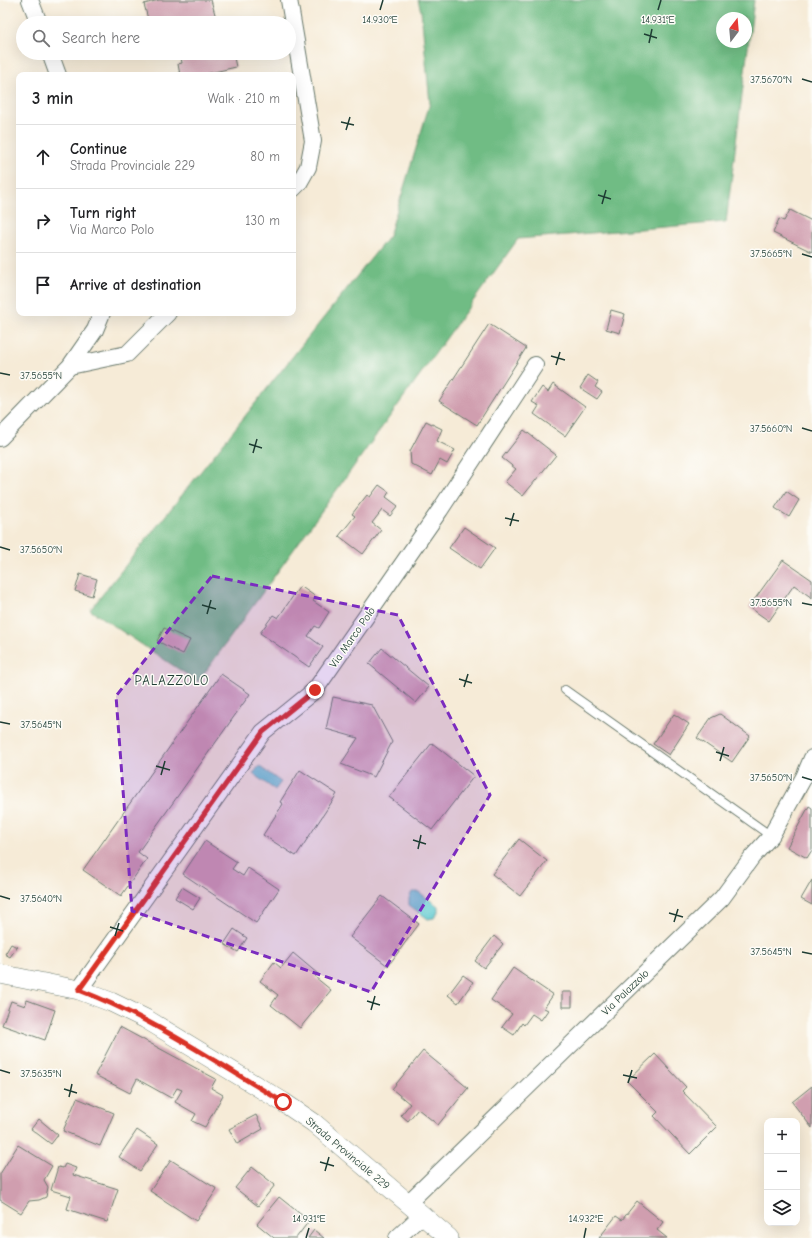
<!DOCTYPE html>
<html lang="en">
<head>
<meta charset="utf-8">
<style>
	:root { --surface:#fff; --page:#f6f6f6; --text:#202124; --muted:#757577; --line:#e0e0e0 }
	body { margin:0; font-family:"Comic Neue",sans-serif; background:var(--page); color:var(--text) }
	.controls { position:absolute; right:12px; bottom:12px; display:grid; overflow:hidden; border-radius:8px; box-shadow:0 4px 16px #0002 }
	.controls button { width:36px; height:36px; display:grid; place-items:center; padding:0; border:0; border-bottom:1px solid var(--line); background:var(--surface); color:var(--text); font:20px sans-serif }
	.compass { position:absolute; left:716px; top:12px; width:36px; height:36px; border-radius:50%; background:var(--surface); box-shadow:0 4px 16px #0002; rotate:16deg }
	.stop { position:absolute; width:12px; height:12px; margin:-9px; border:3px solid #d93025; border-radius:50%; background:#fff }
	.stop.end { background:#d93025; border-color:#fff; box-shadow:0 1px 4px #0008 }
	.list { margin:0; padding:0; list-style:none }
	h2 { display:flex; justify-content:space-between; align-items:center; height:52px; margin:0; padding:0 16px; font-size:17px }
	h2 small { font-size:13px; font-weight:400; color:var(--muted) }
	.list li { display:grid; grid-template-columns:26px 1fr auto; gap:12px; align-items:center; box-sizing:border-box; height:64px; padding:0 16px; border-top:1px solid var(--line) }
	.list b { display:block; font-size:15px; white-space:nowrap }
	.list p { margin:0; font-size:13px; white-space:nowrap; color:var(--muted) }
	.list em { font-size:13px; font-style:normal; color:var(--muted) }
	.icon { flex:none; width:22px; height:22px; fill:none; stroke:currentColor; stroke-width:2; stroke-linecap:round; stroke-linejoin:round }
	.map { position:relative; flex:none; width:812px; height:1238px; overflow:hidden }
	.search { position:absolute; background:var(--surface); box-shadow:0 4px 16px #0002; left:16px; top:16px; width:280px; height:44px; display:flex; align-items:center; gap:10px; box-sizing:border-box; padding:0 14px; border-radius:22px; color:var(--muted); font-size:15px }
	.panel { position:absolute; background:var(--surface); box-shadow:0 4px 16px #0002; left:16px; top:72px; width:280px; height:244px; border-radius:8px }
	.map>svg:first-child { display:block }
	.forest { fill:#70bc84; stroke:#487c5c; fill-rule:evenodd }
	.water { fill:#59c7ce; stroke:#3c8281 }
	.building { fill:#d09eaf }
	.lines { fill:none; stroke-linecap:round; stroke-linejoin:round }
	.service-casing { stroke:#6a7a6d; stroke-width:10 }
	.minor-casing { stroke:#6a7a6d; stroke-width:18 }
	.tertiary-casing { stroke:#6a7a6d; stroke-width:20 }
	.service { stroke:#fff; stroke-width:8 }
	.minor { stroke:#fff; stroke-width:16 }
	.tertiary { stroke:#fff; stroke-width:19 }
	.route { stroke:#d93025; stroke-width:5 }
	.marked { fill:#7b2cbf; fill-opacity:0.2; stroke:#7b2cbf; stroke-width:3; stroke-dasharray:8 5; stroke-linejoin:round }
	.ticks { fill:none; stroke:#1f3d34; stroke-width:1.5 }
	.labels { text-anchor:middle; stroke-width:3; stroke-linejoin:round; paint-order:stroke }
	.street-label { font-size:11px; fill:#1f3d34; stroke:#fdfcf7 }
	.quarter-label { font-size:13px; letter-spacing:1px; fill:#1f3d34; stroke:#fdfcf7 }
	.ticks-label { font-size:10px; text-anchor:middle; fill:#1f3d34; stroke:#fdfcf7; stroke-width:3; stroke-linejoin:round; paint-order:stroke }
</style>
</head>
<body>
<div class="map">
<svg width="812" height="1238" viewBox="0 0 812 1238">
	<rect width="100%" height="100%" fill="#fdfcf7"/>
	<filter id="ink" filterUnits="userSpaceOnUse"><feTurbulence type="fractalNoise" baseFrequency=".025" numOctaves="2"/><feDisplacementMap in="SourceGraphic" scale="8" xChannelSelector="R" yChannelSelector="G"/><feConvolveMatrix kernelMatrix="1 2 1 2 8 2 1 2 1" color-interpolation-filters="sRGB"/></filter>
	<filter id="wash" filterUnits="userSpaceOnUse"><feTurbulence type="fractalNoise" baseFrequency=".012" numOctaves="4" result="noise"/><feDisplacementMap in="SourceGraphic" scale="16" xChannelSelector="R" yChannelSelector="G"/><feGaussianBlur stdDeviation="0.9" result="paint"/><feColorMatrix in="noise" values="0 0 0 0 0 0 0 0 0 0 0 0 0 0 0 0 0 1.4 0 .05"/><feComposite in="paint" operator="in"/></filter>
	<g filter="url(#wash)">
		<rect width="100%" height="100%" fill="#f6ebd7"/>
		<path class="forest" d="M418,0H754L726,222L518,239L198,682L90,610L389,236L430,103L421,11ZM722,18H746V42H722Z"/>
		<path class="water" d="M259,766L281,782L275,790L253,774Z
			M412,892H419L438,906V912L434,918L428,919L409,905V898Z"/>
		<g id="blocks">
			<path class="building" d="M159,0H211L216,18L192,23H149L144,4Z
				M180,53H233L236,67L201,75H180L178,64L182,63Z
				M790,210L812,221V252L773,233L779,219L784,221Z
				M611,310L625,314L620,333L606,329Z
				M489,324L526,348L477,425L439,401Z
				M588,375L598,382L595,387L602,392L597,399L580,388Z
				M553,384L585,407L565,436L534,414L539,406L532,402L542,387L548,392Z
				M426,421L442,429L437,441L455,450L447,464L440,460L432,475L411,464L410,451Z
				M524,430L556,455L523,496L505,482L516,469L502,458Z
				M379,485L389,492L386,497L398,506L390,516L382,510L372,523L381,530L363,554L339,536L355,516L352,514L367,495L370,497Z
				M786,491L799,500L789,517L775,508Z
				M464,527L495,548L480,569L449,548Z
				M783,560L812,580V598L794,585L769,621L749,607Z
				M80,574L97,579L92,596L75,591Z
				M300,586L316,597L313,601L329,612L319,628L315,626L308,636L323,647L309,667L260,633L273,615L278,618Z
				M164,628L190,640L183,654L157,641Z
				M382,648L429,687L416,703L369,664Z
				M221,674L250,694L138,852L147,859L121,896L83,870Z
				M333,697L372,705L392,742L374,777L341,764L358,738L326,729Z
				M674,714L689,724L669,755L653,744Z
				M720,714L750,736L732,762L697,738L711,718Z
				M432,743L474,776L432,830L389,797Z
				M300,770L337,794L296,856L263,835L283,804L280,802Z
				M809,806L812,808V850L807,858L787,847Z
				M519,839L547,861L520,896L492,874Z
				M205,841L237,862L232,869L243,876L248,868L279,889L256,923L183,874Z
				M812,880V905L801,899Z
				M182,887L200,898L193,909L175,898Z
				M382,896L419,924L388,966L350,937Z
				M234,929L247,938L238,952L224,944Z
				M494,936L503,944L484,968L475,961Z
				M11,944L17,947L10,957L5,954Z
				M293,953L318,974L315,977L331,990L300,1028L271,1005L278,995L260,981L274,962L281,968Z
				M513,968L553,995L544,1008L548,1010L541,1020L532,1014L524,1025L522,1023L514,1035L502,1027L512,1014L491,1000Z
				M463,975L473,982L458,1003L448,995Z
				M562,992H572V1007H562Z
				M27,1000L55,1010L45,1040L2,1025L11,1001L25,1006Z
				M120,1027L216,1079L211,1088L223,1095L205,1127L192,1121L196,1114L175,1102L182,1090L177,1088L171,1098L137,1079L130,1093L95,1075Z
				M423,1051L468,1088L438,1125L418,1109L408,1121L401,1115L410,1104L392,1089Z
				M655,1054L686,1087L682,1091L717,1127L690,1154L654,1116L658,1112L627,1081Z
				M812,1086V1128L792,1102Z
				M77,1098L114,1113L100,1146L63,1131Z
				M256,1115L263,1129L237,1144L229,1129Z
				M39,1119L58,1135L51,1144L31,1129Z
				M137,1130L158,1144L140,1171L119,1157Z
				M18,1145L52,1166L44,1180L48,1187L46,1197L39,1200L29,1201L21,1213L0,1200V1174Z
				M171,1160L217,1189L196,1221L150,1191Z
				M65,1164L76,1168L73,1175L118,1189L107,1222L67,1209L71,1196L51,1190L58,1167L63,1168Z
				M252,1167L275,1185L258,1206L235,1188Z
				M279,1197L309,1221L296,1238H274L257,1224Z
				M637,1201L663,1222L657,1230L667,1238H599L616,1216L622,1220Z
				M314,1230L324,1238H308Z"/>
		</g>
	</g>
	<g filter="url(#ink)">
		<use href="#blocks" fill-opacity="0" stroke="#6a7a6d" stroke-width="1"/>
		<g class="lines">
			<g class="service-casing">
				<path id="service" d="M565,690L771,836"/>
			</g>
			<g class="minor-casing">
				<path id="minor" d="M30,0L39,23
					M289,0L313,141L308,167L299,183L293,189
					M50,53L58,75
					M70,366L95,330L102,313
					M0,438L70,366L127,354L168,313
					M79,990L263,732L315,690L440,510L535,365
					M408,1203L722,898L752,857L771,836L804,777L812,758
					M397,1238L422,1215"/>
			</g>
			<g class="tertiary-casing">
				<path id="tertiary" d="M0,974L79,990L111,1002L146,1019L283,1102L314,1123L449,1238"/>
			</g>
			<use href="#service" class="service"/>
			<use href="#minor" class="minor"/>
			<use href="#tertiary" class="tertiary"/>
		</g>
	</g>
	<g class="lines" filter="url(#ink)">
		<path class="route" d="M283,1102C216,1062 152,1018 79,990L263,732L315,690"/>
	</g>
	<path class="marked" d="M212,576L398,615L490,795L371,992L132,911L116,696Z"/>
	<path class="ticks" d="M380,10L383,0M658,10L661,0M644,34L657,38M649,43L652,29M802,79L812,82M341,122L354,125M346,130L350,117M598,195L611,199M602,204L606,190M802,254L812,257M551,356L565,360M556,365L560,352M0,373L10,375M802,428L812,431M249,444L262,448M253,453L257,439M505,518L519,521M510,526L514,513M0,547L10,550M802,603L812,605M202,605L216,609M207,614L211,600M459,679L472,683M464,687L468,674M0,722L10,724M716,752L729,756M720,761L724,747M156,766L170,770M161,775L165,761M802,777L812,780M413,840L426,844M418,849L421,835M0,896L10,899M669,913L683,917M674,922L678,909M110,927L123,931M115,936L119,923M802,952L812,954M367,1001L380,1005M371,1010L375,996M0,1070L10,1073M623,1075L637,1078M628,1083L632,1070M64,1089L77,1093M69,1097L72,1084M320,1162L334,1166M325,1171L329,1157M306,1238L309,1228M584,1238L586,1228"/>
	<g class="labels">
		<g class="street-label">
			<text transform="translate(352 637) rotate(-55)" y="4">Via Marco Polo</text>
			<text transform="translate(625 992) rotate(-44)" y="4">Via Palazzolo</text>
			<text transform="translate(348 1153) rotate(40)" y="4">Strada Provinciale 229</text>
		</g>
		<g class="quarter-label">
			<text x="172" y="685">PALAZZOLO</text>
		</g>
	</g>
	<g class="ticks-label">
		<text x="380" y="23">14.930°E</text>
		<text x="658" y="23">14.931°E</text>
		<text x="771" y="83">37.5670°N</text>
		<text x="771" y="257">37.5665°N</text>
		<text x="41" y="379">37.5655°N</text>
		<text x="771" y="432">37.5660°N</text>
		<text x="41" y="553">37.5650°N</text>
		<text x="771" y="606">37.5655°N</text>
		<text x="41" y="728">37.5645°N</text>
		<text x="771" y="781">37.5650°N</text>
		<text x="41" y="902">37.5640°N</text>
		<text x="771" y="955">37.5645°N</text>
		<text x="41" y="1077">37.5635°N</text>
		<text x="309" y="1222">14.931°E</text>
		<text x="586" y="1222">14.932°E</text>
	</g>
</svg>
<div class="controls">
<button>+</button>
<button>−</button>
<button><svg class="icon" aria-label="layers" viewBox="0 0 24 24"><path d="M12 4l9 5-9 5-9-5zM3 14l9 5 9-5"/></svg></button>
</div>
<svg class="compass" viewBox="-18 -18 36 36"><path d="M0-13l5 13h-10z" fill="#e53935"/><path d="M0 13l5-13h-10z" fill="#757577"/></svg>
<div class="stop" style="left:283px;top:1102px"></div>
<div class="stop end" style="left:315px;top:690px"></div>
<div class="search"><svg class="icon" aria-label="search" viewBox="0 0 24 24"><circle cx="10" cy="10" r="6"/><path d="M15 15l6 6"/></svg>Search here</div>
<section class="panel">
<h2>3 min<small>Walk · 210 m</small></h2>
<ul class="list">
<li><svg class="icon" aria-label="ahead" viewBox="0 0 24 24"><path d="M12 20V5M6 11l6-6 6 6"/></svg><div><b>Continue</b><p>Strada Provinciale 229</p></div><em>80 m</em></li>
<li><svg class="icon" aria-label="right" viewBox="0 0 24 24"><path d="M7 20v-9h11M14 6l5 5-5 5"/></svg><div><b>Turn right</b><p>Via Marco Polo</p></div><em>130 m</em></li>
<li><svg class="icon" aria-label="arrive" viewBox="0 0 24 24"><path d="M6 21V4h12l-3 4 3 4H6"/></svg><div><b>Arrive at destination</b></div></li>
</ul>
</section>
</div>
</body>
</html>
